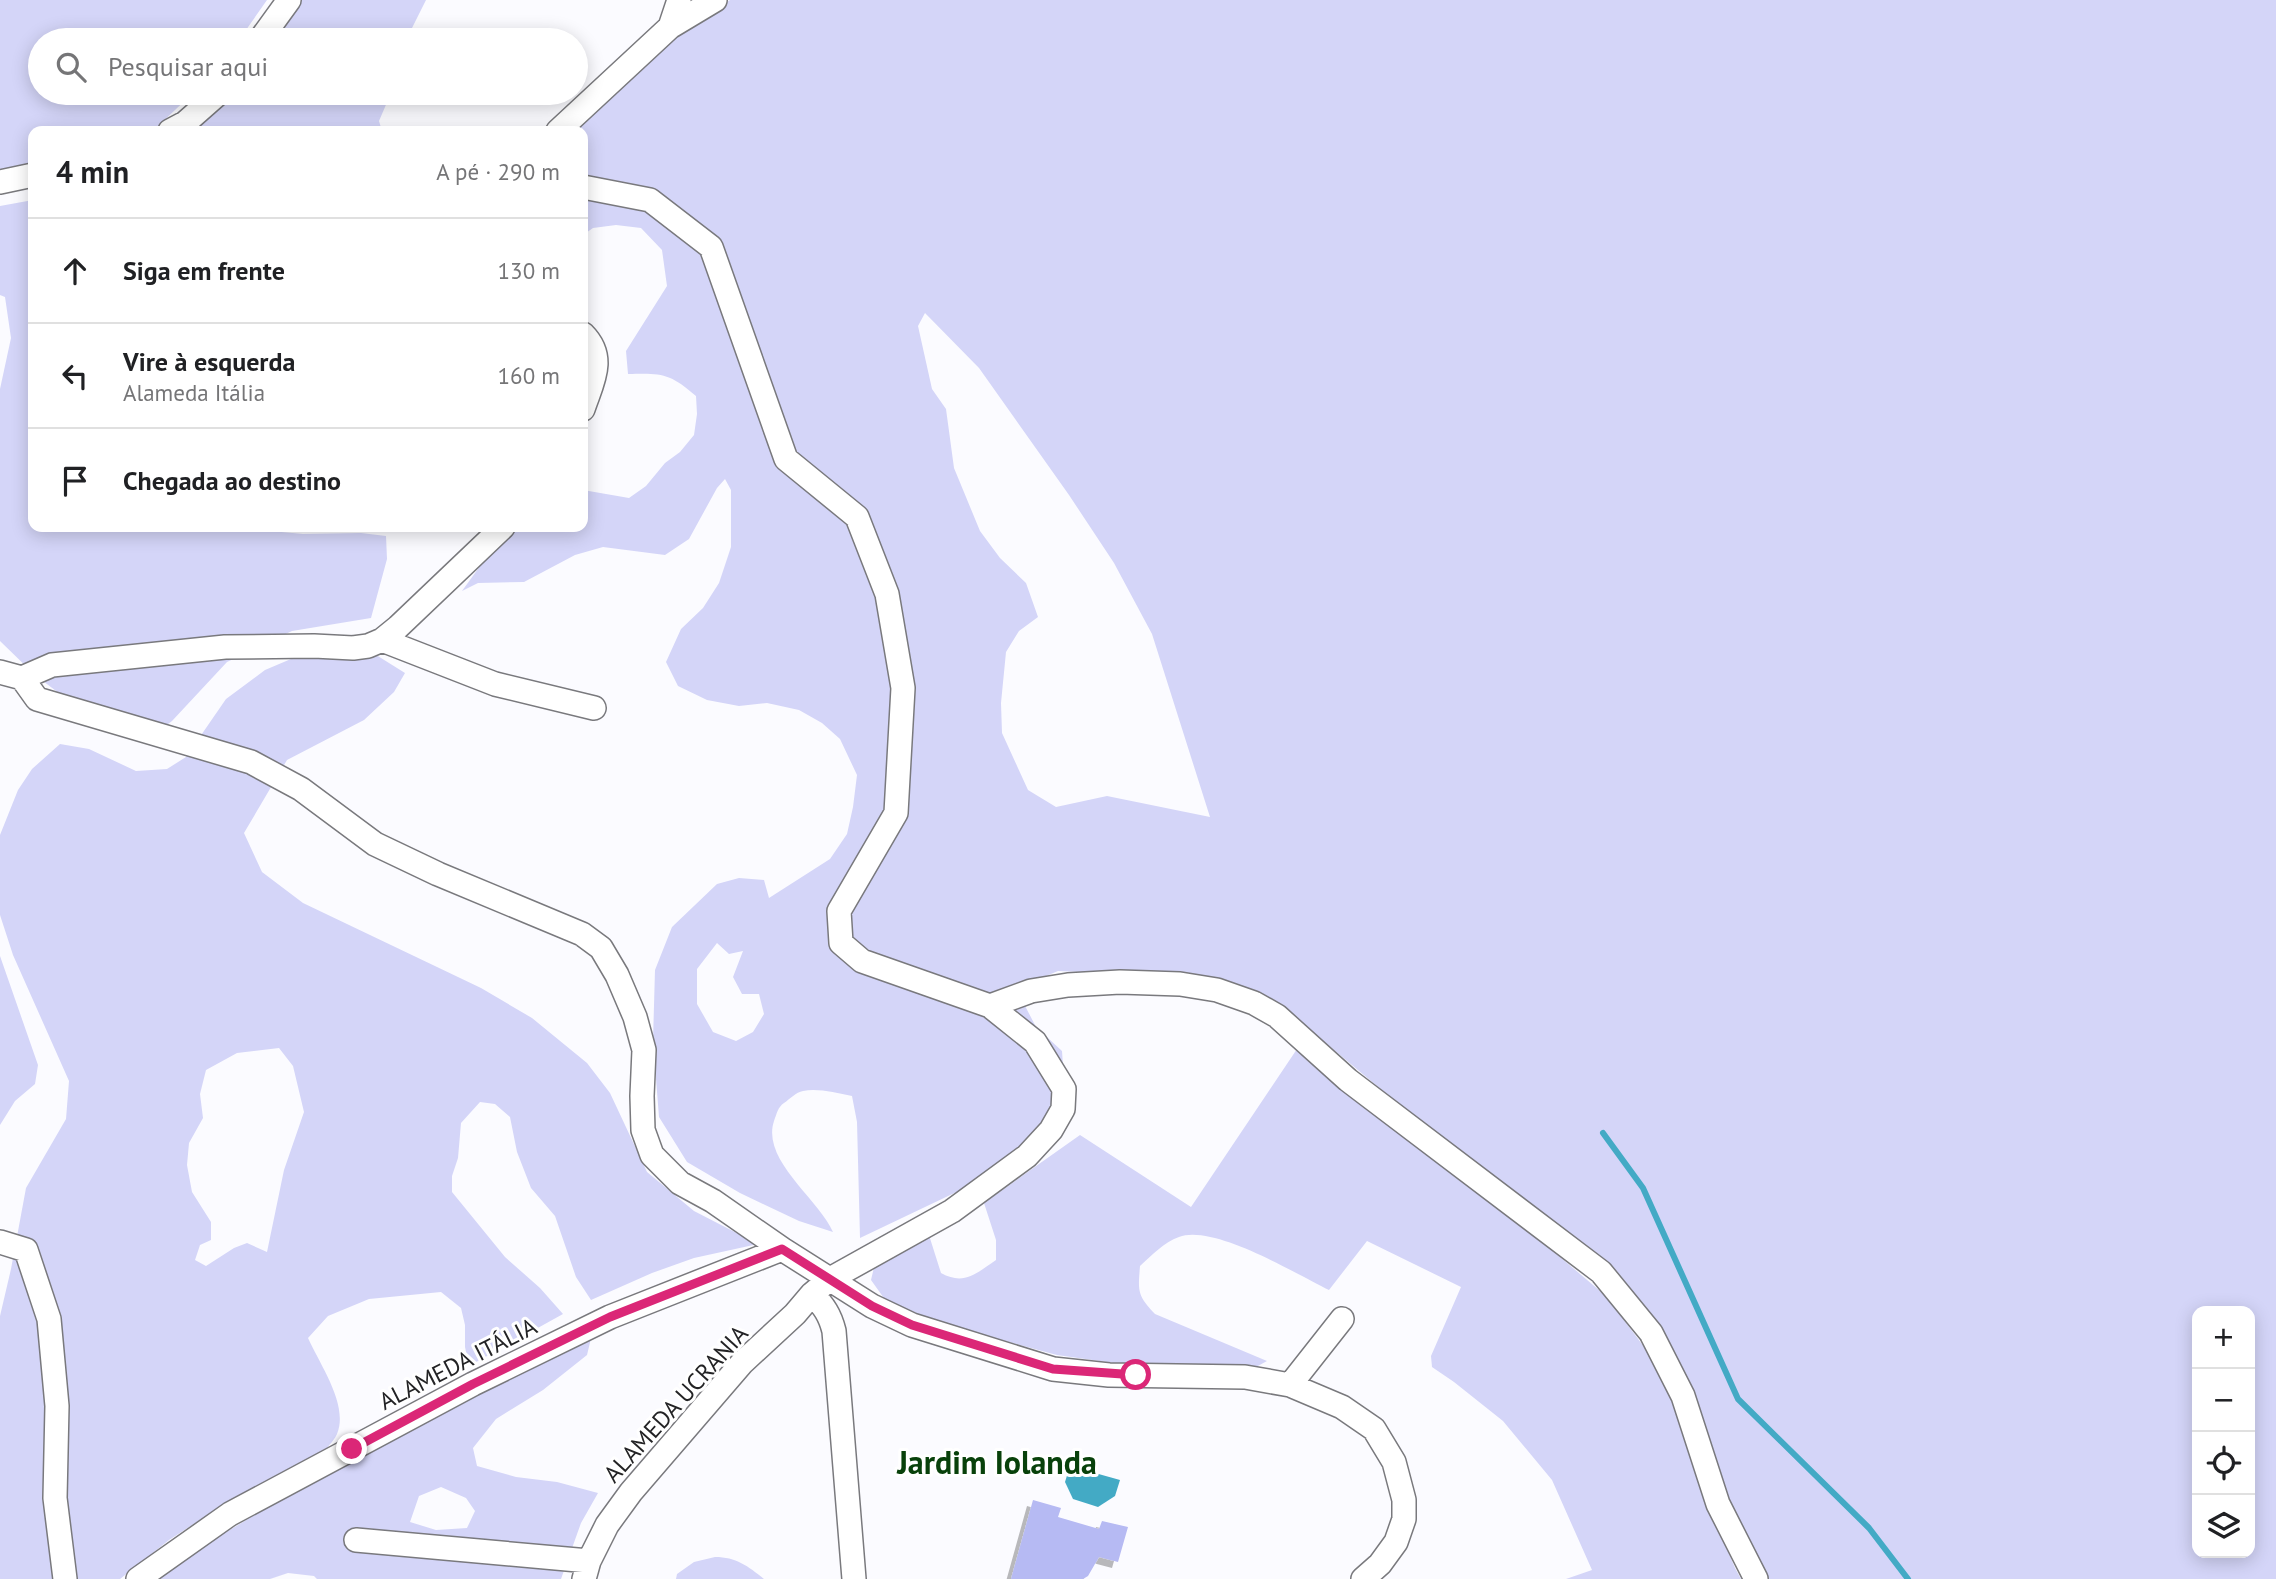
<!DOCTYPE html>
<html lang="pt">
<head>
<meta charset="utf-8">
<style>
	:root { --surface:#fff; --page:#f2f2f2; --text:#202124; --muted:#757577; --line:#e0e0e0 }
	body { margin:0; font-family:"PT Sans",sans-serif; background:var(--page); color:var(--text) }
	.controls { position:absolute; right:21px; bottom:21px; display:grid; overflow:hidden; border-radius:14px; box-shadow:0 4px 18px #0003 }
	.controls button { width:63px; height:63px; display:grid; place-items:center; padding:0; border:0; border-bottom:2px solid var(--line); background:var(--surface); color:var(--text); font:35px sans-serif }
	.stop { position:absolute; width:21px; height:21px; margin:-16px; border:5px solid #db2777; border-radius:50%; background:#fff }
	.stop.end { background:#db2777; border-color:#fff; box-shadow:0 2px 7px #0008 }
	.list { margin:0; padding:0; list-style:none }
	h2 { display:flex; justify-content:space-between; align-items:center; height:91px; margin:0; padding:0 28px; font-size:30px }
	h2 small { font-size:23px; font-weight:400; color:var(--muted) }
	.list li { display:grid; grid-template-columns:46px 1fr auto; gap:21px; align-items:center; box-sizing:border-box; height:105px; padding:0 28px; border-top:2px solid var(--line) }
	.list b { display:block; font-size:26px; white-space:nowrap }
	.list p { margin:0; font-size:23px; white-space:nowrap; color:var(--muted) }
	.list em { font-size:23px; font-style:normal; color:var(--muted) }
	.icon { flex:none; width:38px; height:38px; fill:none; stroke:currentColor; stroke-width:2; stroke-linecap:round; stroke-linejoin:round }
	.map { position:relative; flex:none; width:2276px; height:1579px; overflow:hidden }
	.search { position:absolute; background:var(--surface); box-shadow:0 4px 18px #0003; left:28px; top:28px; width:560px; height:77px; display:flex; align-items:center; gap:18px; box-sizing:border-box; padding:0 24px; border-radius:38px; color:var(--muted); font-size:26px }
	.panel { position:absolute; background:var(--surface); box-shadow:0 4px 18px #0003; left:28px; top:126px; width:560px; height:406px; border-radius:14px }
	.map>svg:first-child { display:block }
	.green { fill:#d4d5f8; fill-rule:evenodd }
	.water { fill:#43aac5 }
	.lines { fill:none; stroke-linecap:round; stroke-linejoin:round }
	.stream { stroke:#43aac5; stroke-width:6 }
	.building { fill:#b6baf3; filter:url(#shadow) }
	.minor-casing { stroke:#79797d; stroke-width:26 }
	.minor { stroke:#fff; stroke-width:23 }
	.route { stroke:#db2777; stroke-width:9 }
	.labels { text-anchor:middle; stroke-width:6; stroke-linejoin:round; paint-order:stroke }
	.street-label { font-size:24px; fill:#232325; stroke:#fff }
	.district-label { font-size:32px; font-weight:bold; fill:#08410b; stroke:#fff }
</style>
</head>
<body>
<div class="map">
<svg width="2276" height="1579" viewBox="0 0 2276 1579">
	<defs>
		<filter id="shadow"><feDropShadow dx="-6" dy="6" stdDeviation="0" flood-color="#0004"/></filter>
	</defs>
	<rect width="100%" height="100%" fill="#fbfbff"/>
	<path class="green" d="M0,0H267L239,40H40V93H193L157,127L147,131H33V169L0,174Z
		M300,0H426L406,40H271Z
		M730,0H2276V1579H1767L1748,1542L1717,1472L1691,1386L1648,1311L1619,1274L1510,1193L1383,1091L1291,1014L1230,984L1193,977L1058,971L1027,984L1023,1002L1036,1027L1062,1051L1064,1080L1052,1114L1019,1154L967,1187L860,1238L857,1122L852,1096C836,1093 818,1088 803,1091C796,1092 790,1099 784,1103C778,1107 777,1113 774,1121C761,1160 819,1199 833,1232L799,1221L740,1193L687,1162L659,1117L653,1041L655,970L672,927L717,884L739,878L764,880L769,898L830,859L847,834L853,807L857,775L840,739L822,723L799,710L767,703L739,706L707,700L678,686L666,662L681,629L703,608L719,583L731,547V490L725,479L717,488L689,539L665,555L603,547L575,555L524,582L478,583L462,591L496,544L517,527H583V490L629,498L646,486L665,463L680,452L694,435L697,414L696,396C670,373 661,373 628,374L626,351L667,286L662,250L641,228L616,225L593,228L583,235V131H543L661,44ZM925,313L979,368L1069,495L1114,563L1152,634L1210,817L1107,796L1056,807L1028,790L1002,733L1001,703L1006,652L1019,631L1038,617L1026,583L1000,558L980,531L954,468L946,409L932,389L918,326ZM717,943L729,954L743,951L733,977L742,994H759L764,1014L753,1032L736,1041L713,1032L697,1004V969ZM2197,1311H2250V1553H2197Z
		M226,93H391L379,121L382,131H188Z
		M33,200V527H256L260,530L303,534L361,533L386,536L387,559L371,618L292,631L227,662L172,721L159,731L68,700L35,675L0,641V389L11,338L5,297L0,295V206Z
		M373,653L405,673L394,692L364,720L287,760L244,833L262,872L303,903L481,988L532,1018L587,1063L610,1093L647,1172L694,1211L758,1244L694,1258L652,1273L591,1300L576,1277L555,1216L531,1188L517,1152L510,1117L495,1104L480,1102L461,1123L458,1158L452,1176V1192L505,1257L540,1288L563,1314L469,1366L465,1347V1325L461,1308L441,1292L369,1299L328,1316L308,1338C320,1365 349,1405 337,1434C335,1439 330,1444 327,1448L226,1503L169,1540L120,1579H0V1316L11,1269L26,1188L66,1119L69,1081L13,955L0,915V835L18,790L32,769L60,744L89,749L136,771L167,769L186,757L226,699L265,670L298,656ZM279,1048L293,1066L304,1112L284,1170L267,1252L247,1243L234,1248L206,1266L195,1260L200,1245L211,1240V1222L192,1192L187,1165L189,1143L203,1118L200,1094L206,1070L237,1053Z
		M0,956L38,1065L35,1084L15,1101L0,1125Z
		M1297,1049L1534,1235L1606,1296L1665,1375L1703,1491L1735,1568L1741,1579H1566L1592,1570L1552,1480L1503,1421L1454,1382L1432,1367L1431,1356L1461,1287L1367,1241L1329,1290C1296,1274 1214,1224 1179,1237C1164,1242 1151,1256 1140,1266C1138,1291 1137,1295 1155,1314L1267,1361L1256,1367L1215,1365H1128L1057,1355L949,1326L886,1301L871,1280L876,1259L928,1232L941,1273C964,1286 977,1273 996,1260V1240L984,1203L1080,1135L1191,1207Z
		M593,1330L587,1355L543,1390L496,1419L473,1448L477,1466L516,1477L557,1482L598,1493L581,1523L561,1579H317L314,1576L288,1573L270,1579H157L191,1553L389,1435ZM441,1487L466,1498L475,1511L467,1528L436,1530L410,1522L419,1496Z
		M715,1557C736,1557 748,1566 764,1579H676L677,1574L694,1562Z"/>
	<path class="water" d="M1070,1466L1120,1480L1115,1496L1098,1507L1073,1499L1065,1482Z"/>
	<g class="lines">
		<path class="stream" d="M1603,1133L1643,1188L1738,1399L1869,1528L1908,1579"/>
	</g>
	<path class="building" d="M1033,1500L1061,1508L1058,1517L1099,1529L1102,1521L1128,1527L1118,1562L1099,1557L1088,1576L1083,1579H1011Z"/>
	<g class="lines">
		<g class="minor-casing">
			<path id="minor" d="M670,27L715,0
				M260,40L289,0
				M170,131L185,123L219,93
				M558,131L670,27L679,0
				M0,182L33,175
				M583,187L650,200L711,247L786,459L857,517L887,594L903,688L896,813L839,911L841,943L862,961L990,1006L1035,1042L1064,1089L1063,1109L1051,1130L1027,1156L952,1211L830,1279L812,1294L795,1314L742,1363L631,1492L607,1525L589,1561L584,1579
				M583,334C607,358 592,382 583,409
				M382,640L495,684L594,708
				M0,672L22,678L52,665L225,647L314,646L353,648L368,646L382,640L398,627L503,527
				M22,678L37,699L251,762L301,789L375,844L438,874L582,934L601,948L617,975L635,1017L644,1050L642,1096L643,1130L652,1155L680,1183L713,1201L782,1249L872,1306L912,1325L1053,1369L1109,1375L1245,1377L1290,1385L1342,1407L1374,1429L1394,1462L1404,1500V1519L1396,1542L1380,1564L1363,1579
				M990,1006L1031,991L1068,985L1120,982L1180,984L1217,990L1254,1003L1277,1016L1348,1080L1601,1272L1651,1333L1683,1396L1718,1504L1756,1579
				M0,1242L26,1250L49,1319L57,1406L55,1498L65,1579
				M812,1294C824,1306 830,1315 834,1331L854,1579
				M1290,1385L1342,1319
				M356,1540L589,1561
				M138,1579L230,1514L473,1384L610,1317L782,1249"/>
		</g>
		<use href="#minor" class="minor"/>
	</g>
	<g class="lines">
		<path class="route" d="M352,1449L473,1384L610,1317L782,1249L872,1306L912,1325L1053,1369L1136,1375"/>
	</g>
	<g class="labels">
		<g class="street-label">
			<text transform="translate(458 1364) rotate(-27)" y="8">ALAMEDA ITÁLIA</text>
			<text transform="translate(676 1404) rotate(-48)" y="8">ALAMEDA UCRANIA</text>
		</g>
		<g class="district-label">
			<text x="997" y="1474">Jardim Iolanda</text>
		</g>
	</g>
</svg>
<div class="controls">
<button>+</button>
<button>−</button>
<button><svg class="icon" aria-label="locate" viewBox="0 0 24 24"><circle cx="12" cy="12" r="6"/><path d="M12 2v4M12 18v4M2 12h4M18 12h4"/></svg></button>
<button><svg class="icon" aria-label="layers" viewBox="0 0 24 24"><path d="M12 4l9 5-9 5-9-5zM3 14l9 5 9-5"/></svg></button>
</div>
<div class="stop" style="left:1136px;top:1375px"></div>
<div class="stop end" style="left:352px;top:1449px"></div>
<div class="search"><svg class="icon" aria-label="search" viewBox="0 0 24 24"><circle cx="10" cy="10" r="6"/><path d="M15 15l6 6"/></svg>Pesquisar aqui</div>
<section class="panel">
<h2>4 min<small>A pé · 290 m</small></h2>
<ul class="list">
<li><svg class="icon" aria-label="ahead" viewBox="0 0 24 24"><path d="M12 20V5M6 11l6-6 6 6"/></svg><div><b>Siga em frente</b></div><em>130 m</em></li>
<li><svg class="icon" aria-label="left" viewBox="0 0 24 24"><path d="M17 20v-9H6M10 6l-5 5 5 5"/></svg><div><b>Vire à esquerda</b><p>Alameda Itália</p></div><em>160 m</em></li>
<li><svg class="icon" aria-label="arrive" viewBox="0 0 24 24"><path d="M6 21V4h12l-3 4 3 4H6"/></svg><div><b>Chegada ao destino</b></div></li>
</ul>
</section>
</div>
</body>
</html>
